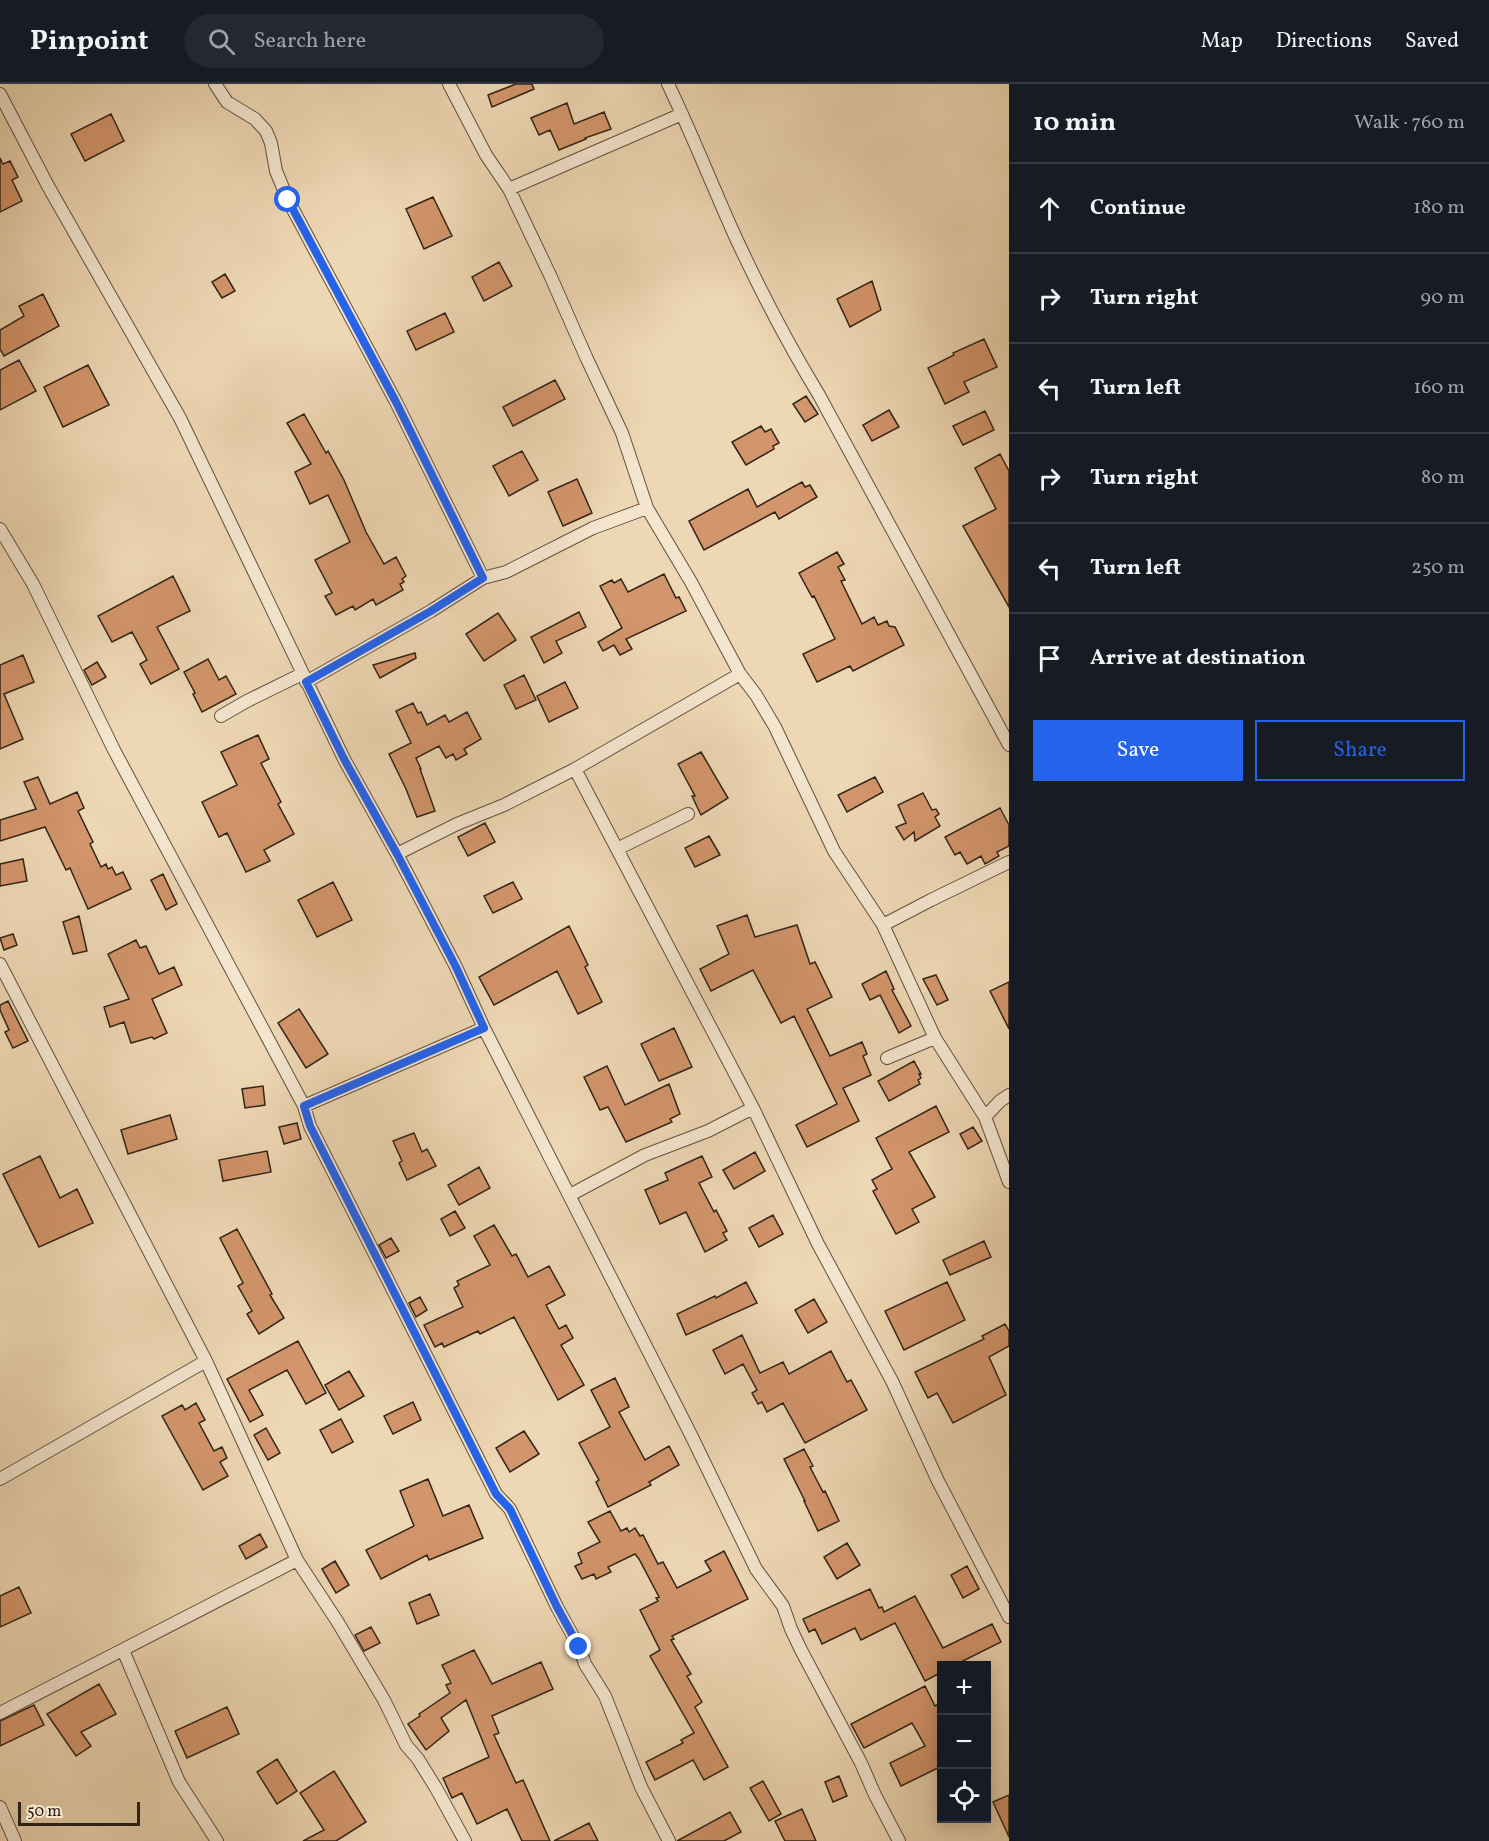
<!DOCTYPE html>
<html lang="en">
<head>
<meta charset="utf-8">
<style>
	:root { --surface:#171b24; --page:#242831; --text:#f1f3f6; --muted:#9ea1a6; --line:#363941; --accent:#2563eb }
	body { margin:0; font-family:Vollkorn,serif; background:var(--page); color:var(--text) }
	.controls { position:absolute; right:18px; bottom:18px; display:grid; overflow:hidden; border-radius:0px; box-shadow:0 3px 15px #0003 }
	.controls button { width:54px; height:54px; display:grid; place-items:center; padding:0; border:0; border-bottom:2px solid var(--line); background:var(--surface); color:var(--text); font:30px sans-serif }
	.scale { position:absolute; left:18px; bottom:15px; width:122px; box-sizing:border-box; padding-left:6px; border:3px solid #312416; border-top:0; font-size:16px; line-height:21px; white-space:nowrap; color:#312416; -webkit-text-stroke:4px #f4e5ce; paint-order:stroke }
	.stop { position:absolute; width:18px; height:18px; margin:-14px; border:4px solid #2563eb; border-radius:50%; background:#fff }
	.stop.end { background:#2563eb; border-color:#fff; box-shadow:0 2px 6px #0008 }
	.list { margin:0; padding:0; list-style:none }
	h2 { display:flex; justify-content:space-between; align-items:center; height:78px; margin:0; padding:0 24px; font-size:26px }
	h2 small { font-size:20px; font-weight:400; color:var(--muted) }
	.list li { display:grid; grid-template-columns:39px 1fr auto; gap:18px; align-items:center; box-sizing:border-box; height:90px; padding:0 24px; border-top:2px solid var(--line) }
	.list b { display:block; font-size:22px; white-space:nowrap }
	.list em { font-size:20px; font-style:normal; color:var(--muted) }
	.actions { display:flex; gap:12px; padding:18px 24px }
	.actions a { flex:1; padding:14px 0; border:2px solid var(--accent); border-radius:0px; text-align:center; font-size:21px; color:var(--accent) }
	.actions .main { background:var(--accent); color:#fff }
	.icon { flex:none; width:33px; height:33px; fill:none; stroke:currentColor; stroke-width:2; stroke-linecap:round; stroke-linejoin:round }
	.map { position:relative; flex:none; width:1009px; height:1757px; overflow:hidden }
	header { display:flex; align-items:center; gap:36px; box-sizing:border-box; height:84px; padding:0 30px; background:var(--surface); border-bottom:2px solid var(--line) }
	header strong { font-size:28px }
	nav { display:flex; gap:33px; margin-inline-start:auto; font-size:21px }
	.search { width:420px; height:54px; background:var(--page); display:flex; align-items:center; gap:15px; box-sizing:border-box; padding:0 21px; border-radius:33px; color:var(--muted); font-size:22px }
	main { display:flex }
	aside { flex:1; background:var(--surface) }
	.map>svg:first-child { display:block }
	.building { fill:#d3956b; stroke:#312416; stroke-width:1.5 }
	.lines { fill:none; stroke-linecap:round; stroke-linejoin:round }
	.street-casing { stroke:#60513e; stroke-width:14 }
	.street { stroke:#f4e5ce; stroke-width:12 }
	.route { stroke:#2563eb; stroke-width:8 }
</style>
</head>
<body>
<header>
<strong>Pinpoint</strong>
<div class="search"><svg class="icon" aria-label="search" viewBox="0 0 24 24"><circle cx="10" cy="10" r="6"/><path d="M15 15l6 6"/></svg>Search here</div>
<nav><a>Map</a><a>Directions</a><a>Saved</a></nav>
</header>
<main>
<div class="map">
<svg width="1009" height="1757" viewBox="0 0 1009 1757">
	<rect width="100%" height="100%" fill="#eed7b4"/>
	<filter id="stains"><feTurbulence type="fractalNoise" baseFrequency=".00333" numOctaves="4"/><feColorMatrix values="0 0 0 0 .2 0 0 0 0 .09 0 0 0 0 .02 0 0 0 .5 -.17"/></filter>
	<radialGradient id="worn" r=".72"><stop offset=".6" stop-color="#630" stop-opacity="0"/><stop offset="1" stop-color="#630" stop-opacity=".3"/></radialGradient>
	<path class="building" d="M516,0H532L534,5L492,23L488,11Z
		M567,19L574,40L604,28L611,45L585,54L586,55L559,66L550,46L539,51L531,34Z
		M111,30L124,57L85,77L71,50Z
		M0,74L3,80L10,77L18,93L12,96L22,117L0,128Z
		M433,113L452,152L424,165L406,125Z
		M499,178L512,202L484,217L472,193Z
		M225,190L235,207L222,214L212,198Z
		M872,197L881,226L850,243L837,215Z
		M43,210L59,242L4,272L0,265V246L24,232L19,222Z
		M445,229L454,248L416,266L407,247Z
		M984,255L997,283L964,298L969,308L945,320L928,284L954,271L953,269Z
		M19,276L36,307L0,326V286Z
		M88,281L109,321L63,343L44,303Z
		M555,296L565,315L513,342L503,323Z
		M806,312L818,330L805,338L793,320Z
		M889,326L899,343L872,357L863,341Z
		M985,327L994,346L963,361L953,342Z
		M304,330L326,369L328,367L344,396L366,448L384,480L396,473L406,492L402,495L404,498L400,500L403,506L376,521L373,515L355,526L353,522L336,531L325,512L332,509L315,476L350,458L328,411L310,420L295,388L311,380L287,339Z
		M761,342L765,348L771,345L779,359L773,362L774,365L746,381L732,358Z
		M522,367L538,396L509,412L493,382Z
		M1000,370L1009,387V523L963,442L996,425L975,384Z
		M577,395L592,429L563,442L548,408Z
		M802,398L805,403L810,401L817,413L779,435L775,428L704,466L689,437L748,405L757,423Z
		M837,468L844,480L838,483L845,496L841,497L862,540L874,533L878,541L887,537L889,542L895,543L904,561L853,587L850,582L817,598L803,570L835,555L814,512L812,513L799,489Z
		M664,490L676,514L679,513L686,527L626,555L632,565L620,571L614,561L603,567L598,558L622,544L600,502L612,496L614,499L621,495L628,508Z
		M173,492L190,527L157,543L179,585L151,600L140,580L147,576L132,548L112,558L98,532Z
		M579,528L586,543L556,557L562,569L544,579L531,553Z
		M498,529L516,556L484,577L466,550Z
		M415,569L416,574L380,594L373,581Z
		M23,571L34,598L4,610L23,655L0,665V581Z
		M208,575L219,596L226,592L236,610L202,628L193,610L195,609L184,588Z
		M97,578L106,593L92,601L84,586Z
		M524,591L536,616L516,625L504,601Z
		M565,598L578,624L549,638L537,612Z
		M413,619L418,629L421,628L427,641L445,631L449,638L467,628L481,655L464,665L467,670L456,676L453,670L446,674L439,662L416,674L421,685H420L435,727L417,733L406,705L389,670L411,659L396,627Z
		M258,651L269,675L261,679L281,718L278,720L294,750L264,766L270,777L246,788L227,749L219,753L202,718L237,701L221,668Z
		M701,668L728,714L701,731L692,712H695L678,680Z
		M38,693L50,720L77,708L84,724L78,727L93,758L90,760L101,783L106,780L108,785L112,783L116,791L123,788L131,805L88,825L70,784L66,786L45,743L0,757V736L36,725L24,698Z
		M875,693L883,708L847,728L838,711Z
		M923,709L932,726L936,725L939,730L935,733L940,742L915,757L914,748L904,756L896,743L906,739L898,721Z
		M1000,724L1009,741V762L997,768L999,772L985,780L981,772L967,780L960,768L955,771L945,753Z
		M485,739L495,758L468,772L458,753Z
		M709,752L720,771L695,783L685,764Z
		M23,775L27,797L0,802V780Z
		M163,790L177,820L166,826L151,796Z
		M333,798L352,836L317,853L298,816Z
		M513,798L522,815L493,829L484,812Z
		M747,831L755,853L797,841L810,880L815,878L832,913L807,925L830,972L862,958L867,970L863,972L871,991L843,1004L859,1037L807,1063L796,1041L837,1020L794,932L781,939L753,886L711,907L700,885L729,870L717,842Z
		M79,832L87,867L73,870L63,838Z
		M569,842L588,881L585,883L602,918L578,930L557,887L494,921L479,893Z
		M13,850L17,861L4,866L0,854Z
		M136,856L140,864L146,862L159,890L174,883L182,901L152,915L167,949L154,955L152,953L131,959L124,938L110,943L104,923L129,915L108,870Z
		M886,887L894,905L892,906L911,942L899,949L880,911L870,916L862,900Z
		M936,891L948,916L937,921L923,895Z
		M1009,898V945L990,907Z
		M8,917L28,957L13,964L5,948L9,946L0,926V921Z
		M299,925L328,970L306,984L278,939Z
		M674,944L692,983L659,997L641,960Z
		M914,977L921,990H919L921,994L918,996L920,1000L889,1017L878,997Z
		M607,982L625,1021L669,1000L680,1030L670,1035L672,1038L626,1058L608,1023L600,1026L584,993Z
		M263,1002L265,1021L245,1024L242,1005Z
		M936,1022L949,1048L909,1068L935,1113L912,1125L919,1138L896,1150L873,1107L877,1105L872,1096L892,1085L876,1054Z
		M170,1031L177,1055L128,1070L121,1046Z
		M297,1039L301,1055L284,1060L279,1043Z
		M973,1043L982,1057L968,1065L960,1050Z
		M414,1049L422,1068L427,1065L436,1082L407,1096L399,1079L402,1077L393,1057Z
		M267,1067L271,1088L223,1097L219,1076Z
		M755,1068L765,1087L734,1105L723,1086Z
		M40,1072L60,1114L77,1105L93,1139L39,1163L3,1090Z
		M702,1072L712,1093L699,1099L714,1128L716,1126L727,1147L723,1149L727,1156L705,1168L686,1128L660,1140L645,1106L668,1096L665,1089Z
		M479,1083L490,1104L459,1121L448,1101Z
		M455,1127L465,1144L450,1152L441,1135Z
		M773,1131L783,1150L759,1163L749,1144Z
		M494,1141L512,1172L516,1170L528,1193L549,1182L565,1211L546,1221L559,1245L566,1241L573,1254L561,1261L584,1301L558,1316L514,1233L480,1250L478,1247L444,1263L442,1259L435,1263L424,1241L463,1223L454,1204L459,1201L457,1197L490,1181L474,1152Z
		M237,1145L272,1210L270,1211L284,1234L259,1250L247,1230L252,1227L238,1202L243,1199L220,1154Z
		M391,1154L399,1167L386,1174L379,1161Z
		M984,1157L991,1173L950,1191L943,1176Z
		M746,1198L757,1219L686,1251L677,1230L715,1212L716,1214Z
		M947,1198L965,1236L904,1266L885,1227Z
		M420,1213L427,1226L416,1233L409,1219Z
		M814,1215L827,1238L808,1249L795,1226Z
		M1005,1240L1009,1247V1262L989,1273L1006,1311L953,1339L937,1309L928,1314L915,1288L984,1255L982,1252Z
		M742,1251L760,1289L783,1278L789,1290L831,1267L847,1298L851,1296L867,1326L805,1359L783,1319L767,1328L762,1318L758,1320L752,1309L757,1306L743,1280L725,1290L713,1266Z
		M298,1257L326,1309L306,1320L287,1286L249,1306L263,1331L250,1338L227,1295Z
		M349,1287L364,1312L339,1326L325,1301Z
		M615,1294L629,1323L619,1328L645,1376L669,1362L679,1381L649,1398L651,1401L608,1423L596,1398L599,1396L579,1359L610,1343L591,1306Z
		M413,1318L421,1336L393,1350L384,1332Z
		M196,1319L205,1336L199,1339L214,1367L222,1363L227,1374L220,1378L228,1392L203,1406L162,1332L182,1321L185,1326Z
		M341,1335L353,1358L332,1369L320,1346Z
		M266,1344L280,1369L268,1376L254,1351Z
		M524,1347L539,1370L510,1388L496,1364Z
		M804,1365L813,1382L810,1383L823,1408L825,1407L839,1437L818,1447L804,1417H805L784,1375Z
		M428,1395L443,1432L469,1421L483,1454L429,1476L427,1471L381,1495L366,1466L414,1442L400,1407Z
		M610,1427L621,1447L627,1444L629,1448L635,1444L640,1452L643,1451L658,1480L663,1478L677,1504L711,1487L705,1477L724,1467L748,1515L672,1552L674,1555L671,1556L691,1590L687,1592L702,1618L695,1623L728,1683L704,1696L693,1676L655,1696L646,1678L683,1659L681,1656L694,1649L650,1572L660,1566L640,1526L658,1517L656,1514L659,1513L639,1475L635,1470L608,1483L611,1488L596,1495L594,1490L582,1495L575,1482L582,1479L578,1469L600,1458L588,1438Z
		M260,1450L267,1463L246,1475L239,1462Z
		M847,1459L860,1481L837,1495L824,1473Z
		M335,1477L349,1501L336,1509L322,1485Z
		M967,1482L979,1505L963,1514L951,1491Z
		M19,1503L31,1529L0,1543V1512Z
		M870,1505L879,1524L882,1523L884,1528L915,1512L943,1564L992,1540L1001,1558L955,1581H942V1588L925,1597L895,1539L861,1556L855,1544L822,1560L815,1545L809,1548L803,1535Z
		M430,1510L439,1531L417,1540L409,1519Z
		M371,1543L380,1559L364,1567L355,1551Z
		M474,1566L492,1600L541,1578L553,1605L492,1632L499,1649L494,1651L516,1699L523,1696L550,1757H522L507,1725L477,1740L462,1709L452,1714L443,1694L489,1673L466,1616L441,1634L449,1647L426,1666L408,1640L420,1632L419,1630L450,1609L446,1601L451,1599L442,1581Z
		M99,1600L116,1630L81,1648L91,1662L76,1672L47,1630Z
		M925,1602L935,1622L942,1618V1682L901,1702L890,1679L925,1662L912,1639L864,1664L851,1640Z
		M34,1621L44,1641L0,1662V1637Z
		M227,1623L239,1650L187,1674L175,1647Z
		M277,1675L297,1707L277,1720L257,1688Z
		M334,1687L366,1738L336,1757H303L324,1746L300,1709Z
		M839,1692L847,1712L833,1718L825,1698Z
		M763,1697L781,1730L769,1737L750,1704Z
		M1009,1711V1753L993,1718Z
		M802,1725L816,1757H785L775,1737Z
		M730,1728L741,1748L724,1757H677Z
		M589,1739L598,1757H554Z"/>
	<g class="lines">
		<g class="street-casing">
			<path id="street" d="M215,0L227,18L255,35L266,47L271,59L276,87L288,116L396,318L483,494
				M449,0L486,71L509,105L550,191L587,275L622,349L647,424L691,498L740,590L756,611L775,643L834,767L883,841L935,954L985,1033L1009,1098
				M668,0C692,50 712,101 735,152C760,206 788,260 819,311L1009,661
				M0,10L48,102L180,334L344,675L397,770L456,883L484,944
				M509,105L682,30
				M0,445L33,500L114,666L304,1022L310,1042L496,1410L510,1425L557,1523L579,1563L585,1580L605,1612L641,1703L669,1757
				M306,598L431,527L483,494L506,488L593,444L647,424
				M221,632L247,617L302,590
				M575,685L753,1024L818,1160L892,1297L938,1397L1009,1533
				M617,765L688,730
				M397,770L457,740L504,721L575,685L740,590
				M883,841L931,816L1009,778
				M0,880L206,1277L297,1476L337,1537L384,1616L406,1661L418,1675L436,1704L465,1757
				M887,974L935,954
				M304,1022L484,944L690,1349L756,1485L783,1522L791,1545L801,1566L861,1679L875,1711L899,1757
				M985,1033L1000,1017L1009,1011
				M570,1111L645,1071L708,1047L753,1024
				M0,1395L206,1277
				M123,1566L179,1698L217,1757
				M0,1629L297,1476
				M0,1723L15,1757"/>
		</g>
		<use href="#street" class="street"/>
	</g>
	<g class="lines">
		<path class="route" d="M288,116L396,318L483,494L431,527L306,598L344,675L397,770L456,883L484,944L304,1022L310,1042L496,1410L510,1425L557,1523L579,1563"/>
	</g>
	<rect width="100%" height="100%" filter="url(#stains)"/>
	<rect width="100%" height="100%" fill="url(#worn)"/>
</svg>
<div class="controls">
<button>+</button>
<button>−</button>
<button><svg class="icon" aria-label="locate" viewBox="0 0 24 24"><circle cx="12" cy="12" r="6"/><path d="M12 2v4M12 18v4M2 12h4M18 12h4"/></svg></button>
</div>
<div class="scale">50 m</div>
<div class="stop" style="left:288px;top:116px"></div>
<div class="stop end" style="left:579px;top:1563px"></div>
</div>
<aside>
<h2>10 min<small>Walk · 760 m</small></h2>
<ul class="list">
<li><svg class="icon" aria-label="ahead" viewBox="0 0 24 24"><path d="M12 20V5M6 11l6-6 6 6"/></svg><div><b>Continue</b></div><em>180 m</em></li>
<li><svg class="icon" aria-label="right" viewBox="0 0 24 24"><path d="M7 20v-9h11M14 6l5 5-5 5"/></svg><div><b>Turn right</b></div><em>90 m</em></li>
<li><svg class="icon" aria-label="left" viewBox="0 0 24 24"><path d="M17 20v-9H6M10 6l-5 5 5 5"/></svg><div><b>Turn left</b></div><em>160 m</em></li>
<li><svg class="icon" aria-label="right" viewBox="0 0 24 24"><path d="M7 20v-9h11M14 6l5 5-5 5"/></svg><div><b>Turn right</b></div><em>80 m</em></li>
<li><svg class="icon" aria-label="left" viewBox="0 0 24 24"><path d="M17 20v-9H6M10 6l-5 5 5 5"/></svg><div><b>Turn left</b></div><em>250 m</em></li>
<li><svg class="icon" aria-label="arrive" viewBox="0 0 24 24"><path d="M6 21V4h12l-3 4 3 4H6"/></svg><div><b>Arrive at destination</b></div></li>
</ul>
<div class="actions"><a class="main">Save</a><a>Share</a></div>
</aside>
</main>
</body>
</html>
